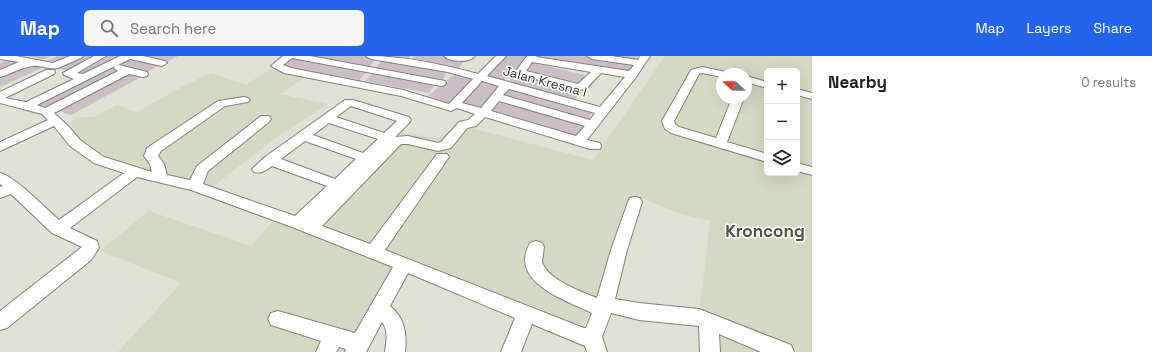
<!DOCTYPE html>
<html lang="en">
<head>
<meta charset="utf-8">
<style>
	:root { --surface:#fff; --page:#f6f6f6; --text:#222; --muted:#767676; --line:#e0e0e0; --accent:#2563eb }
	body { margin:0; font-family:"Space Grotesk",sans-serif; background:var(--page); color:var(--text) }
	.controls { position:absolute; right:12px; top:12px; display:grid; overflow:hidden; border-radius:6px; box-shadow:0 4px 16px #0002 }
	.controls button { width:36px; height:36px; display:grid; place-items:center; padding:0; border:0; border-bottom:1px solid var(--line); background:var(--surface); color:var(--text); font:20px sans-serif }
	.compass { position:absolute; left:716px; top:12px; width:36px; height:36px; border-radius:50%; background:var(--surface); box-shadow:0 4px 16px #0002; rotate:292deg }
	.list { margin:0; padding:0; list-style:none }
	h2 { display:flex; justify-content:space-between; align-items:center; height:52px; margin:0; padding:0 16px; font-size:17px }
	h2 small { font-size:13px; font-weight:400; color:var(--muted) }
	.icon { flex:none; width:22px; height:22px; fill:none; stroke:currentColor; stroke-width:2; stroke-linecap:round; stroke-linejoin:round }
	.map { position:relative; flex:none; width:812px; height:296px; overflow:hidden }
	header { display:flex; align-items:center; gap:24px; box-sizing:border-box; height:56px; padding:0 20px; background:var(--accent); color:#fff }
	header strong { font-size:19px }
	nav { display:flex; gap:22px; margin-inline-start:auto; font-size:14px }
	.search { width:280px; height:36px; background:var(--page); display:flex; align-items:center; gap:10px; box-sizing:border-box; padding:0 14px; border-radius:6px; color:var(--muted); font-size:15px }
	main { display:flex }
	aside { flex:1; background:var(--surface) }
	.map>svg:first-child { display:block }
	.built { fill:#d4d9c4; fill-rule:evenodd }
	.building { fill:#cbbec7 }
	.lines { fill:none; stroke-linecap:round; stroke-linejoin:round }
	.minor-casing { stroke:#7f8276; stroke-width:2 }
	.minor { fill:#fff; fill-rule:evenodd }
	.labels { text-anchor:middle; stroke-width:3; stroke-linejoin:round; paint-order:stroke }
	.far-street-label { font-size:13px; fill:#2d2e29; stroke:#fff }
	.quarter-label { font-size:17px; font-weight:bold; fill:#505348; stroke:#fff }
</style>
</head>
<body>
<header>
<strong>Map</strong>
<div class="search"><svg class="icon" aria-label="search" viewBox="0 0 24 24"><circle cx="10" cy="10" r="6"/><path d="M15 15l6 6"/></svg>Search here</div>
<nav><a>Map</a><a>Layers</a><a>Share</a></nav>
</header>
<main>
<div class="map">
<svg width="812" height="296" viewBox="0 0 812 296">
	<rect width="100%" height="100%" fill="#dfe2d4"/>
	<path class="built" d="M665,0H812V296H720L721,274L698,268L710,165L681,158L637,140L582,276L403,203L350,296H118L181,227L100,195L149,155L251,190L279,159L309,165L401,77L437,82L460,69L593,104ZM767,15H797V117H767ZM722,18H746V42H722Z
		M270,13L305,21L280,38L328,48L277,81L211,132L179,121L127,110L89,93L73,76L71,65L80,61H94L117,49L137,56L180,32L211,17L246,29Z"/>
	<path class="building" d="M28,0H51L43,4Z
		M57,0H100L68,15L54,11L62,8L47,5Z
		M103,0H125L86,19L71,15Z
		M129,0L163,7L146,17L112,9Z
		M143,0H178L167,6Z
		M313,0H363L377,2L369,11Z
		M386,0H411L407,4Z
		M414,0H443L465,4L459,12L411,4Z
		M504,0H529L502,26L482,21Z
		M533,0H583L634,8V16Z
		M611,0H637L638,5Z
		M288,1L368,15L359,24L278,9Z
		M10,3L24,7L0,17V7Z
		M383,4L448,15L442,24L375,12Z
		M529,6L585,19L578,31L520,16Z
		M29,7L44,11L0,31V20Z
		M108,11L125,15L48,54L31,49Z
		M374,16L436,27L429,37L365,25Z
		M518,16L581,33L574,45L508,27Z
		M124,17L141,21L71,59L54,53Z
		M456,17L475,23L449,47L428,40Z
		M483,24L504,30L478,55L456,48Z
		M507,30L593,54L587,65L498,40Z
		M498,41L586,66L578,81L486,54Z"/>
	<g class="lines">
		<g class="minor-casing">
			<path id="minor" d="M0,0H16L53,7L70,0H83L81,2L58,12C49,14 41,9 33,10C21,11 11,18 0,21V14L19,6L0,3Z
				M94,0H106L77,17L83,18L120,0H143L165,5L167,7L162,10L130,3L116,10L119,9L147,16L148,18L147,20L143,21L129,18L54,57L69,71L80,84L104,101L152,116L150,108L144,100L147,92L218,45L244,41L248,42L250,44L248,46L225,50L161,95L158,100L164,108L167,119L190,124L197,110L261,60H269L271,63L269,66L208,115L203,128L295,160L327,130L272,110C266,114 262,118 254,116L252,113L265,101L345,44H353L409,61L411,64L409,67L395,81L408,80L438,87L441,86L459,66L468,64L475,58L457,52L451,55L401,40L284,17L271,10L283,0H310L445,25L446,27L445,29L441,30L292,2L283,9L291,12L403,34L449,48L473,23L448,16L371,3L366,0C404,0 442,8 478,18L496,0H506L487,20L600,51L625,21L601,17L586,33L578,34L516,18L515,16L527,0H537L536,1L629,15L634,9L592,3L587,0H612L638,4L640,0H650L636,21L587,84L600,87L601,90L600,93H590L485,61L476,70L467,72L451,92L438,95L408,88H401L322,170L370,188L437,98H447L449,101L385,194L584,272H586L592,257C565,244 508,226 530,187L536,185L542,187L544,191L542,206C548,224 580,235 597,242L611,194L628,146L630,142L635,141L640,142L642,146L627,194L615,243L639,247L699,253L791,289L794,296H761L719,278L720,296H700L699,270L639,264L611,257L602,281L607,296H587L585,290L532,268L521,296H501L515,262L408,217L390,250C405,262 407,278 405,296H385C386,286 389,275 382,266L366,296H345L346,293L339,291L336,296H316L321,285L271,269L268,263L271,257L278,255L355,277L393,211L292,171L191,134L137,121L70,172L97,185L99,192L91,204L7,272L0,274V255L82,191L52,177L11,138L0,142V131L3,130L0,128V117C16,121 45,152 59,164L124,117L94,107L70,90L54,70L0,95V86L48,64L42,58L0,47V36L46,14H54L55,16L54,18L5,42L26,46L74,23L64,19L63,17ZM532,6L591,16L578,28L526,15ZM115,10L114,12L118,15L45,52L37,49ZM482,25L499,30L481,52L462,47ZM509,33L595,57L590,64L503,39ZM499,45L585,70L576,80L491,55ZM351,50L397,65L384,77L336,61ZM329,67L378,83L363,97L313,79ZM305,85L356,103L335,123L281,103Z
				M444,0H475C469,7 450,6 444,0Z
				M702,11L726,16L727,18H722V21L702,17L699,18L674,65L675,68L679,71L716,82L732,42H744L727,86L767,98V106L671,77L665,73L662,65L690,16L691,14Z
				M746,20L767,26V32L746,26Z
				M797,33L812,37V43L797,39Z
				M797,107L812,111V119L797,115Z"/>
		</g>
		<use href="#minor" class="minor"/>
	</g>
	<g class="labels">
		<g class="far-street-label">
			<text transform="translate(545 25) rotate(15)" y="5">Jalan Kresna I</text>
		</g>
		<g class="quarter-label">
			<text x="765" y="181">Kroncong</text>
		</g>
	</g>
</svg>
<div class="controls">
<button>+</button>
<button>−</button>
<button><svg class="icon" aria-label="layers" viewBox="0 0 24 24"><path d="M12 4l9 5-9 5-9-5zM3 14l9 5 9-5"/></svg></button>
</div>
<svg class="compass" viewBox="-18 -18 36 36"><path d="M0-13l5 13h-10z" fill="#e53935"/><path d="M0 13l5-13h-10z" fill="#767676"/></svg>
</div>
<aside>
<h2>Nearby<small>0 results</small></h2>
<ul class="list">
</ul>
</aside>
</main>
</body>
</html>
